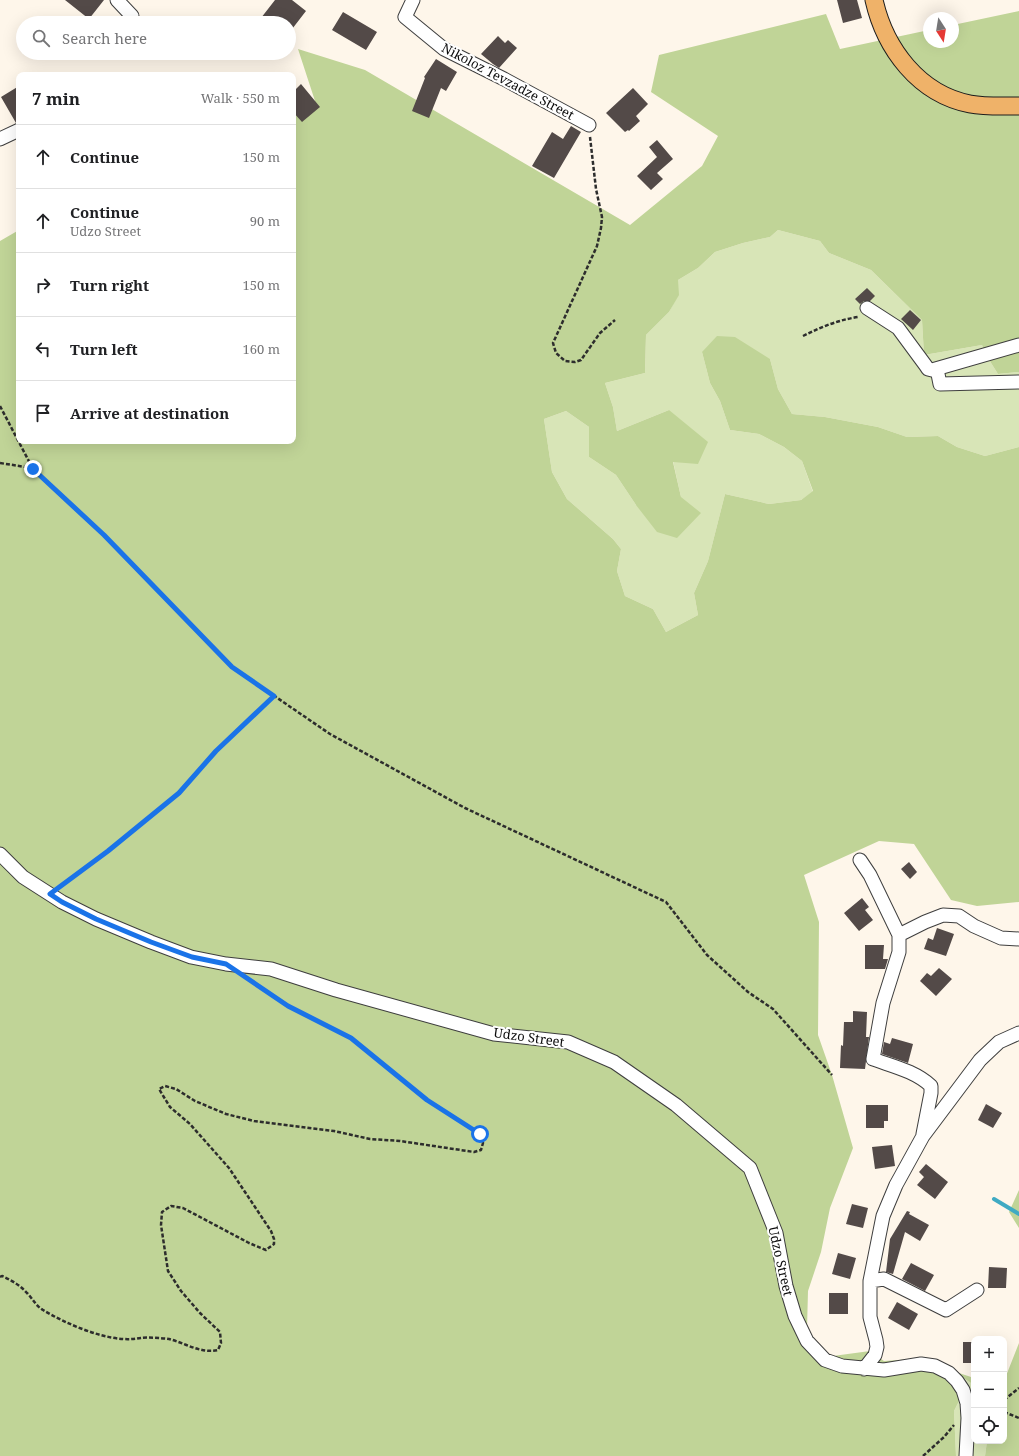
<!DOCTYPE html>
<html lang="en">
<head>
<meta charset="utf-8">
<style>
	:root { --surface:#fff; --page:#f6f6f6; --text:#202124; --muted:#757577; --line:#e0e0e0 }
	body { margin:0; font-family:"Noto Serif",serif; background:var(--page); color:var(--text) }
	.controls { position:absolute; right:12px; bottom:12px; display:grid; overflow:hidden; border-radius:8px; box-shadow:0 4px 16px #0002 }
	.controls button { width:36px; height:36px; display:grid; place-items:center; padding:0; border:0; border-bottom:1px solid var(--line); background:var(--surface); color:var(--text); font:20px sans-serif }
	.compass { position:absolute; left:923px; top:12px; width:36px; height:36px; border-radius:50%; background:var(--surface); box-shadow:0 4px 16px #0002; rotate:168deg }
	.stop { position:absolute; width:12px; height:12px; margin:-9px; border:3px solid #1a73e8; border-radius:50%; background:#fff }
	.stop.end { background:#1a73e8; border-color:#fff; box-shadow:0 1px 4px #0008 }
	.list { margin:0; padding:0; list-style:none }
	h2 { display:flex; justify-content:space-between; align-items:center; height:52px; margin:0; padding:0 16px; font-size:17px }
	h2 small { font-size:13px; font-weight:400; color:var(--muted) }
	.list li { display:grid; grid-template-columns:26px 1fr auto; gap:12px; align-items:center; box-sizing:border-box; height:64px; padding:0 16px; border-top:1px solid var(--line) }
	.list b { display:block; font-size:15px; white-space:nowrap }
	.list p { margin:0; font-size:13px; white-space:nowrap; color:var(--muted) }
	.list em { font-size:13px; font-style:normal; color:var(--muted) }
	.icon { flex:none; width:22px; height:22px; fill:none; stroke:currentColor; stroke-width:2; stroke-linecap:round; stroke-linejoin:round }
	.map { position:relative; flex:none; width:1019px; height:1456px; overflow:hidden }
	.search { position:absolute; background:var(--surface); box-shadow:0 4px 16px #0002; left:16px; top:16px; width:280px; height:44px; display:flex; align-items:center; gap:10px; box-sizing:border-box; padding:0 14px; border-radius:22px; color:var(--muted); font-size:15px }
	.panel { position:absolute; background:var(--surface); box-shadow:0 4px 16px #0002; left:16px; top:72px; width:280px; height:372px; border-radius:8px }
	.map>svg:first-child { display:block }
	.green { fill:#d8e5b7 }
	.forest { fill:#c0d497 }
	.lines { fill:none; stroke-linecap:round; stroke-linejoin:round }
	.stream { stroke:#3faac3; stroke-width:4 }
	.building { fill:#534a48 }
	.minor-casing { stroke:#3e3e3e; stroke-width:15 }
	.major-casing { stroke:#1c1c1c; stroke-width:19 }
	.path { stroke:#2d2d2d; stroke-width:2.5; stroke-dasharray:4 2; stroke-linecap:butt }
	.minor { stroke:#fff; stroke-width:13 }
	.major { stroke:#efb269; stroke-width:17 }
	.route { stroke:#1a73e8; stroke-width:5 }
	.labels { text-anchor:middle; stroke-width:4; stroke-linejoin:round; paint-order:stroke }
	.street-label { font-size:13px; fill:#0b0b0b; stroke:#fff }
</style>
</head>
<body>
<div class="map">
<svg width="1019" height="1456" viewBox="0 0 1019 1456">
	<rect width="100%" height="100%" fill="#fef6ea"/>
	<path class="green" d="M778,230L820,241L829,253L871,270L922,320L924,355L982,345L986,355L998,374L1019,372V447L985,456L957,447L938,436L907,437L878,427L825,417L792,414L778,389L770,359L702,352L710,383L720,401L730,430L759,434L784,447L802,461L813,492L801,500L769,504L725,494L708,561L694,593L698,615L666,632L653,609L625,596L617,571L621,549L613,539L567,499L552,472L544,419L566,411L589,427V457L616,475L636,505L681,497L673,461L669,410L617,431L613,407L605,383L645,373L646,335L669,312L678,295V280L698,268L715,252L743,243L770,237Z
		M950,1370L974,1385V1441H987L985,1456H956L954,1411L961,1397Z"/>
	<path class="forest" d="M1019,11V372L998,374L986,355L982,345L924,355L922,320L871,270L829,253L820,241L778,230L770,237L743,243L715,252L698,268L678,280L679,295L669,312L646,335L645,373L605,383L613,407L617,431L669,410L708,442L698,464L673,462L681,497L701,513L677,538L657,532L636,505L616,475L589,457V427L566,411L544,419L552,472L567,499L613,539L621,549L617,571L625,596L653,609L666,632L698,615L694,593L708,561L725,494L769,504L801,500L813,491L802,461L784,447L759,434L730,430L720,401L710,383L702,352L717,336L735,337L770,359L778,389L792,414L825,417L878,427L907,437L938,436L957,447L985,456L1019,447V902L977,906L951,900L914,844L879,841L804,875L819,922L818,1035L832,1075L853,1148L830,1208L821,1252L808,1291L807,1329L826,1355L833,1356L870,1351L884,1361L928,1358L950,1370L974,1378V1385L951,1370L961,1397L954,1411L956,1456H0V241L19,230V441H293V103L315,101L298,49L365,70L630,225L702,166L718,136L651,92L659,55L826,14L840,49L929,30V42H953V25Z
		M1019,1190V1228L1009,1212Z
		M1019,1343V1456H985L987,1441H1004V1381Z"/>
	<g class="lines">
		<path class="stream" d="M994,1199L1019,1214"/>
	</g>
	<path class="building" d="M65,0H104L89,19Z
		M275,0H292L306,11L289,33V23H267L261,18Z
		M837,0H857L862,18L843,23Z
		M343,12L377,32L366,50L332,30Z
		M498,36L505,43L508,40L517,48L499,68L493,64L481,54Z
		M436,59L457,72L446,91L441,88L429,118L412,111L425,78L424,77Z
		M301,84L320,107L302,122L293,112V92Z
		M19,86V122L16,123L1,97Z
		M633,88L648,104L636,116L640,121L629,131L628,130L625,132L606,113Z
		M571,126L581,132L554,178L532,166L552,132L563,139Z
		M657,140L673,159L657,173L663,179L651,190L637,176L657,157L649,147Z
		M867,288L875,296L870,301H864L860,304L855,299Z
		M910,310L921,320L913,330L901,319Z
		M909,862L917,872L910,879L901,869Z
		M862,898L869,907L865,910L873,920L859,931L844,913Z
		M937,928L954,934L946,956L924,949L928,938L933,940Z
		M865,945H884L883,959H888L885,969H865Z
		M939,968L952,979L936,996L920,981L927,973L931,976Z
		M853,1011L867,1012L866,1037H869L865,1069L840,1068L841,1045L843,1046L844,1022H853Z
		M892,1038L913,1044L908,1063L882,1054L884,1042L890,1044Z
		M986,1104L1002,1113L993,1128L978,1120Z
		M866,1105H888V1121H884V1128H866Z
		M892,1145L895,1166L875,1169L872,1147Z
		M926,1164L948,1182L935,1199L917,1185L924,1177L919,1172Z
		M852,1204L868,1208L863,1228L846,1224Z
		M907,1211L910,1212L909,1214L929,1225L920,1241L905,1232L893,1274L886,1272L890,1239Z
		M838,1253L856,1258L850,1279L832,1274Z
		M911,1263L934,1275L925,1291L902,1279Z
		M989,1267L1007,1268L1006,1288H988Z
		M829,1293H848V1314H829Z
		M897,1302L918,1314L909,1330L888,1318Z
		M963,1342H974V1363H963Z"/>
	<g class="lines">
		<g class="minor-casing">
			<path id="minor" d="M117,0L132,16
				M413,0L405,17L444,49L504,79L589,125
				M0,139L19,130
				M867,308L898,328L926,366L928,369L932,370L1019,345
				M937,369L940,384L1019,382
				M0,854L23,877L62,902L96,919L151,942L191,957L226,964L271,969L336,990L494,1034L568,1042L614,1062L676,1105L750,1168L776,1233L786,1286L795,1316L807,1341L825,1360L842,1366L884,1370L921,1364L935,1366L949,1373L957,1381L963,1390L967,1403L968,1418L966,1456
				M860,860L870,875L899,935V952L883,1003L873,1059C892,1066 915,1071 931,1086V1093L923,1134
				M899,935L925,922L943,915L959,916L974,926L1001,938L1019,939
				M870,1281L884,1279L946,1310L977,1290
				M864,1369L875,1355L877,1347L876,1340L870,1317V1281L883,1216L896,1185L923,1136L980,1060L999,1042L1019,1033"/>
		</g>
		<g class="major-casing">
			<path id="major" d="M874,0C885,49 919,94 970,104C986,107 1003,106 1019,106"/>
		</g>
		<path class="path" d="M590,137L596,189L602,217L601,228L597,246L553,343L556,353L565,361L575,362L581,360L600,333L615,320
			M803,336C821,327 838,320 858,317
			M0,406L33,469L104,535L232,667L330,734L465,808L666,902L707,955L748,992L773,1009L832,1075
			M0,463L32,468
			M60,887L108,851L179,793L216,751L274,696
			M0,1277L2,1276C11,1280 20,1285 27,1293C33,1299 36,1306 43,1310C66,1324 106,1341 132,1339C135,1339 138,1338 141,1338C149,1337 161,1338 169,1339C185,1343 201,1354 218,1350L221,1343L220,1332L200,1313L181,1291L168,1271L161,1225L162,1212L171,1206L183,1208L249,1243L266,1250L274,1244V1239L271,1231L229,1168L190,1124L170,1107L159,1089L165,1086L176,1089L195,1101L226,1114L254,1121L334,1131L370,1139L400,1141L474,1152L481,1150L483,1143L480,1134L427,1100L351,1038L288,1006L251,981
			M1004,1400L1019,1388
			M1004,1412L1019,1418
			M923,1456L944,1437L954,1425"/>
		<use href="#minor" class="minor"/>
		<use href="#major" class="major"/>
	</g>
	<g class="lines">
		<path class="route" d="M33,469L104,535L232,667L274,696L216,751L179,793L108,851L50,894L62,902L96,919L151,942L192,957L226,964L288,1006L351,1038L427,1100L480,1134"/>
	</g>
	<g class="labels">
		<g class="street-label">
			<text transform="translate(508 81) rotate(28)" y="5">Nikoloz Tevzadze Street</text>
			<text transform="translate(529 1037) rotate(8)" y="5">Udzo Street</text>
			<text transform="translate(781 1261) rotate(77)" y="5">Udzo Street</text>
		</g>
	</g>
</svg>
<div class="controls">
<button>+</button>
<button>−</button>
<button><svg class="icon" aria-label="locate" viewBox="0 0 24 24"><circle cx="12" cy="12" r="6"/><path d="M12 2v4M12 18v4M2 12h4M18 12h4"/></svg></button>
</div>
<svg class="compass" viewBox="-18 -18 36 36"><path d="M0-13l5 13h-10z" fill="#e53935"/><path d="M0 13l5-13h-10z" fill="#757577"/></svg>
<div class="stop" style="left:480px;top:1134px"></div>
<div class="stop end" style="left:33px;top:469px"></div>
<div class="search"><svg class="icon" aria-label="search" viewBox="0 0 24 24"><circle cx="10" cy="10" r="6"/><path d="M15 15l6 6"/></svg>Search here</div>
<section class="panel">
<h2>7 min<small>Walk · 550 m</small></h2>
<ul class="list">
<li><svg class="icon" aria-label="ahead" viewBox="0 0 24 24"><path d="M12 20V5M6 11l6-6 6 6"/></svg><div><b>Continue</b></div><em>150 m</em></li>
<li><svg class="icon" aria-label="ahead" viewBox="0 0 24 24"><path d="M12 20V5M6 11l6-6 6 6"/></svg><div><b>Continue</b><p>Udzo Street</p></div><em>90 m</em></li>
<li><svg class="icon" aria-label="right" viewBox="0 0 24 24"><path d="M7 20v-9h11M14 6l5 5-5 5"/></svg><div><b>Turn right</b></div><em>150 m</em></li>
<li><svg class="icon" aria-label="left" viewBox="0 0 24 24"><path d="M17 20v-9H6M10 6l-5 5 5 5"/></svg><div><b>Turn left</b></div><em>160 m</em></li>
<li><svg class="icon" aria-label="arrive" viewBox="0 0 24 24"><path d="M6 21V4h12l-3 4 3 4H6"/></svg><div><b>Arrive at destination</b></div></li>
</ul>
</section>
</div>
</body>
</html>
